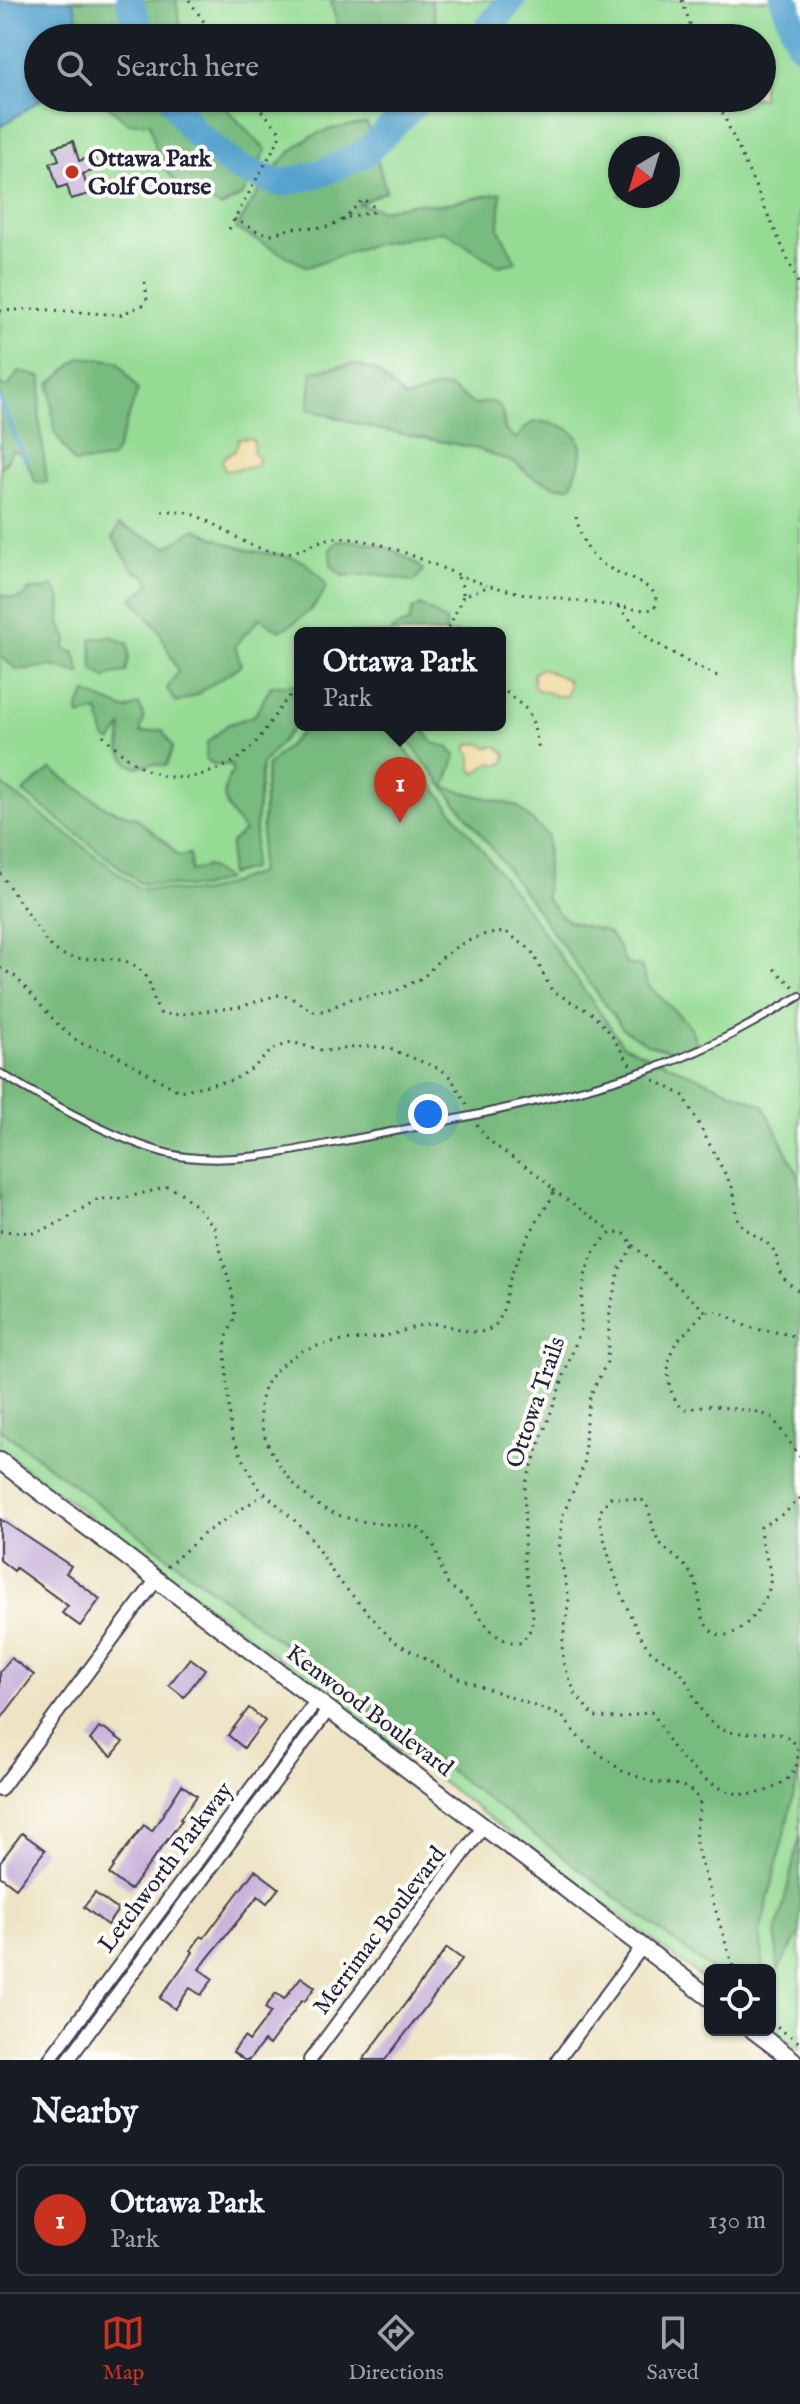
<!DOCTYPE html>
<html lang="en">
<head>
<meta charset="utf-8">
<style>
	:root { --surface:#171b24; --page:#20242c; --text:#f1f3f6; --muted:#9ea1a6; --line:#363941; --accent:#c8321e }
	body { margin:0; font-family:"IM FELL English",serif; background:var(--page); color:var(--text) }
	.controls { position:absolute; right:24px; bottom:24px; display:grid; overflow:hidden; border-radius:12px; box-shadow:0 2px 6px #0004 }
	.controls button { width:72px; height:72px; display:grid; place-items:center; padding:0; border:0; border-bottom:2px solid var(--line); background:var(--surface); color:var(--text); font:40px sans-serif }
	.compass { position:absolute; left:608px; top:136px; width:72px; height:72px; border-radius:50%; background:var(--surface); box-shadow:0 2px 6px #0004; rotate:218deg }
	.you { position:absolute; left:428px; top:1114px; width:28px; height:28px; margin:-20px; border:6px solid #fff; border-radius:50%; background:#1a73e8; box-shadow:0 0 0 12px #1a73e833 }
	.badge { display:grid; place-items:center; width:52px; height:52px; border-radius:50%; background:var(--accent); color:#fff; font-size:26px; font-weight:700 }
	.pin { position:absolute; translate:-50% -66px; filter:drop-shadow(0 2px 4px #0008) }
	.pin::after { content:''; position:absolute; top:42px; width:28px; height:24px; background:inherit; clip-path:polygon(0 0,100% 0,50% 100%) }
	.popup { position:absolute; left:294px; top:627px; width:212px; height:104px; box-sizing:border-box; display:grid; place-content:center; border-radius:12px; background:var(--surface); filter:drop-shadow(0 2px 6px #0005); font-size:26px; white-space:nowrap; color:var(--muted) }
	.popup b { font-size:30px; color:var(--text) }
	.popup::after { content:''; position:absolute; left:50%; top:100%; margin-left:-16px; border:16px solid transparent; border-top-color:var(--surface) }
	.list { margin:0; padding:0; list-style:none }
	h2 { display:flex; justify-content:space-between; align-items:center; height:104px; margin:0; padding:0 32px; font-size:34px }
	h2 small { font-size:26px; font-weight:400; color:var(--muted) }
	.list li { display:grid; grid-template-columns:52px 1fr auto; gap:24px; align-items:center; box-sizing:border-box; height:112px; margin:0 16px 16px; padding:0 16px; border:2px solid var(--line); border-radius:12px }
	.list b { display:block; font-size:30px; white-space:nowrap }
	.list p { margin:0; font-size:26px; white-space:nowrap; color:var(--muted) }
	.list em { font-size:26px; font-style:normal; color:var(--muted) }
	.icon { flex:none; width:44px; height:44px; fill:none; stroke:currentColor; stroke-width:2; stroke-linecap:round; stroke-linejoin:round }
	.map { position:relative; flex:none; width:800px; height:2060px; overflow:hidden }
	.search { position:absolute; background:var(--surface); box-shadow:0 2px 6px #0004; left:24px; right:24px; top:24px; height:88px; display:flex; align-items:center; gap:20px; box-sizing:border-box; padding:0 28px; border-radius:44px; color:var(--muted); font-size:30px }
	.sheet { height:232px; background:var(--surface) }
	nav { display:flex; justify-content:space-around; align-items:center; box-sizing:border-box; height:112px; border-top:2px solid var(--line); background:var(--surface); font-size:22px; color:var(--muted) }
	nav a { display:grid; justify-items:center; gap:4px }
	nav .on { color:var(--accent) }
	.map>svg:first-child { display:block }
	.green { fill:#95db94; stroke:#5c7e68; stroke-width:2; fill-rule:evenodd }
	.forest { fill:#78bb7e; stroke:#4d6e5c; stroke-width:2 }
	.sand { fill:#eeda9e; stroke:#887e6c; stroke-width:2 }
	.water { fill:#55a3ce; stroke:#3c6284; stroke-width:2 }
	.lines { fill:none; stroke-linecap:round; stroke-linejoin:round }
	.stream { stroke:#55a3ce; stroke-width:5 }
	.river { stroke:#55a3ce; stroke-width:28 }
	.building { fill:#cab3db }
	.service-casing { stroke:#413f50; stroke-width:10 }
	.minor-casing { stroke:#413f50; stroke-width:16 }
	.tertiary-casing { stroke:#413f50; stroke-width:20 }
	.path { stroke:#413f50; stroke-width:3; stroke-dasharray:2 6; stroke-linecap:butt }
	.service { stroke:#fff; stroke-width:6 }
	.minor { stroke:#fff; stroke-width:12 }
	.tertiary { stroke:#fff; stroke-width:16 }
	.poi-dot { fill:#c8321e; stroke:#fdfcf7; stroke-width:3 }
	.labels { text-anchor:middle; stroke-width:8; stroke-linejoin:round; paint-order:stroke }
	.poi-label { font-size:24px; font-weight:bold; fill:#22223b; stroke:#fdfcf7; text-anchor:start }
	.street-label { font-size:24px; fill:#22223b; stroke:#fdfcf7 }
</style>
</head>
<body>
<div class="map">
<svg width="800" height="2060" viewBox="0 0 800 2060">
	<rect width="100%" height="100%" fill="#fdfcf7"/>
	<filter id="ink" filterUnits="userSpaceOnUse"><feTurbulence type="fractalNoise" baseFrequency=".0125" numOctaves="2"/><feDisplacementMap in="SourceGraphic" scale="16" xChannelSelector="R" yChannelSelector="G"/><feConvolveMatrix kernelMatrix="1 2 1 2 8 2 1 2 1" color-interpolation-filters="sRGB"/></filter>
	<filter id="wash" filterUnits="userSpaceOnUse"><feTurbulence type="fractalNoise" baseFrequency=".006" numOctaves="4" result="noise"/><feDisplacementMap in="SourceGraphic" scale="32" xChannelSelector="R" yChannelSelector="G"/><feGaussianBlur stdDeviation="1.8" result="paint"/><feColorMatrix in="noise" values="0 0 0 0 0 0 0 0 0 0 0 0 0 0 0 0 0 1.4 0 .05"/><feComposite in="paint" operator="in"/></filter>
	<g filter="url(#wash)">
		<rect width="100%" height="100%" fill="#eee4c5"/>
		<path class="green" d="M0,0H800V2050L770,2028V1970H710V1984L0,1449ZM38,38H762V98H38ZM620,148H668V196H620ZM300,633H500V725H300Z"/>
		<path class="forest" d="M72,0H176L183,38H85Z
			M333,0H431L439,38H346L339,29L331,4Z
			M99,98H216L266,150L243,195L221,207L177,184L158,160L150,123H128Z
			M367,123L386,191L359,204L382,210L417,203L438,205L501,193L499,229L516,262L499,266L444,231L370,245L307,267L236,229C257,194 279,152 317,134C331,127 351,126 367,123Z
			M81,357L118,361L138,390L117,449L111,459L74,463L54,431L50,384Z
			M353,364L376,371L406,399L439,387L450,388L475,405C501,395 502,408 505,430L516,439C532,419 533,419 558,425C591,434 582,461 571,486L558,487L530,476L517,464L475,448L372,428L308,409L312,371Z
			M19,371L42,377L39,416L47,482L36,483L24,455L12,450L5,464L0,468V385L7,388Z
			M119,525L167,547L196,529C212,537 231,546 249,550C287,559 298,548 326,584C322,605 298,621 280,631L260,618L235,645L241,665L196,695L176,703L167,689L178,671L158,629L132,598L150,585L148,577L133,570L113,538Z
			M338,540C370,541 399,547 423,570L414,582L375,574L343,576L331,565L330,550Z
			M53,586L61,599L60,624L68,639L64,649L75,653L81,674L53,666L18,670L0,656V594L13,599L24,597L28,590H44Z
			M421,605L446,621V633H389L396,627L409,623L412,610Z
			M110,636L128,644L129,658L126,672L112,674L106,678L93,669L91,639Z
			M300,684V720L262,764L252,869L229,875L231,843L244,831C228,810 215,796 233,771L231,765L213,764L206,759L207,743L227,725L255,715L271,686Z
			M86,693L127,710L139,704L144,718L140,733L162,730L173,747L166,766L153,764L135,767L129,764L120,751L122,727L111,742L105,738L98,711L79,716L78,708Z
			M309,725H383L393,733L521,901L623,1045L763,1105L800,1179V1769L760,1933L764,1970H712L0,1429V783L138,888L202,893L259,873L267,766Z
			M396,725H421L433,743L448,747L456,756L445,787L517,806L548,836L546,898C553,906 560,917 569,921C608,936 608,919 626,964L641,966L648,985L690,1026L697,1043L677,1052L647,1044L623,1029L496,854Z
			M51,769L107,808L136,818L167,843L178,856L190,854L191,871L207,866L226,879L201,888L140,883L23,792Z
			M800,1835V1933L778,1970L776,1935Z"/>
		<path class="sand" d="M249,438L254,441L253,452L258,459L257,464L251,467L225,471L222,462L224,457L235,451L239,439Z
			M541,668L568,680L569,686L566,696H556C549,691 540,693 534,687L533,674Z
			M479,743L487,747L497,746L506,754L505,762L499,765L490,763L475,774L471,767L472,756L467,750L469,744Z"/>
		<path class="water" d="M0,0H72L85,38H38V98H43L0,127Z"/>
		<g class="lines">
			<path class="stream" d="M0,400L25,460"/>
			<path class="river" d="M129,0L143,38
				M784,0L800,44
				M481,38L511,0
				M172,98L192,130L236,167L281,183L319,174L364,154L421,98"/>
		</g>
		<g id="blocks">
			<path class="building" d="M73,141L79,161L94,156L98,169L83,174L89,194L71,199L67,185L58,188L50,163L59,160L54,147Z
				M0,1519L71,1566L66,1573L100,1599L80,1626L62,1613L68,1606L16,1568L14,1571L0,1560Z
				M11,1658L34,1675L0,1720V1672Z
				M190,1658L205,1669L184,1697L169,1685Z
				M249,1708L265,1721L244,1748L228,1735Z
				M99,1728L102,1730L104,1728L123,1742L112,1756L90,1740Z
				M182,1785L197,1796L180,1819L182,1820L130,1890L109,1874L114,1867L113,1866L144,1825L152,1831Z
				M22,1833L45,1850L16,1888L0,1876V1862Z
				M255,1870L279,1888L267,1903L258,1896L199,1969L213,1979L201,1995L190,1988L175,2009L160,1998L193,1952L191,1950L201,1936L204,1938Z
				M95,1893L118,1910L107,1925L84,1907Z
				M447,1948L462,1959L451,1974L385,2060H363Z
				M301,1977L315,1987L304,2002L302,2000L269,2045L264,2041L249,2060H244L233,2052L244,2037L249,2041L271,2012L265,2008L276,1993L284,1999Z"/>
		</g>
	</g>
	<g filter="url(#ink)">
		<use href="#blocks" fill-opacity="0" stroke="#413f50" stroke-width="2"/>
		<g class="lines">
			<g class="service-casing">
				<path id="service" d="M0,1073C48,1102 131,1150 186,1157C242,1164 299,1149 354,1139C459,1119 564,1099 665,1064C713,1047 757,1021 800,996"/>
			</g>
			<g class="minor-casing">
				<path id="minor" d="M0,1790L157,1579
					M49,2060L317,1700
					M68,2060L329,1709
					M310,2060L484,1826
					M558,2060L642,1947"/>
			</g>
			<g class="tertiary-casing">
				<path id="tertiary" d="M0,1461L710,1998
					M753,2030L793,2060"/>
			</g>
			<path class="path" d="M189,0L215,38
				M682,0L695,38
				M716,98L800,287
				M234,219L259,232L271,234L293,228L327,227L349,217L373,212L374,207L363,199L342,221
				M229,229L279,139V130L250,98
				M0,311L36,309L120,315L143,305L147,300L145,280
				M162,512C172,512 183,511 192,514C220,523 240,545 270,551C302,559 312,537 340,538C393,540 438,570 487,585
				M458,577L463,588V596
				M618,607L649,639L695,666L722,678
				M443,633L449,627L463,596L490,586L525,594L645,610L655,609L656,596L651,589C608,564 589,571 576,517
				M500,687L526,709L532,719L539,749
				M103,735C133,766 163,787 207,773C228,767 244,757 258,740C272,721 281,702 300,687
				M0,873L48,944C54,949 61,955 70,957C97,963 127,949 147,978C152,986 152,1000 160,1013L174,1015L240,1007L277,995L290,997L312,1011H324L351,999L392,993L424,977L439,960L459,945L482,935L506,932L531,950L552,991L593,1014L610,1033L631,1066
				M0,968L16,977L61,1028L80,1043L111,1052L179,1091L233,1080L253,1068L272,1050L291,1042L325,1051L369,1046L388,1048L442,1070L451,1078L468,1106
				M774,969L795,988
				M654,1080L684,1096L732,1187C737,1199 734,1216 740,1223C746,1232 762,1238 770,1246C778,1254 776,1259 779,1269C782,1279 792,1286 800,1292
				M477,1124C493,1154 532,1163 553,1190V1196C535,1224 519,1250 509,1282C505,1295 505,1318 493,1327C475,1341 449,1321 428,1324C417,1325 405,1331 394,1334C364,1341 326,1339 299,1353C233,1389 262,1453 303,1493C335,1524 376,1523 417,1527C440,1544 436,1558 446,1581C450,1588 459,1592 465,1598C485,1617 488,1642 521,1643L531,1629L533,1616L524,1561L525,1485L581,1328C580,1295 583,1252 613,1232L624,1233L633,1245L619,1270L610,1309L607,1362L590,1396L586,1421L584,1465L562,1517L559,1550L569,1599L562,1646L564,1664L575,1693L594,1717L621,1718L651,1712C661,1723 665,1737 673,1748C703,1785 744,1813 787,1779C797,1771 800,1757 796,1746C784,1723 747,1738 727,1731C700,1723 697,1697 683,1676C674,1662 655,1659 646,1645C626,1614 604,1549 599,1513L610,1497L642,1500L646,1504C652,1516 652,1533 661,1544C673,1557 686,1563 694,1579C701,1594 699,1615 707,1626C727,1654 761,1612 768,1592C777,1568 758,1550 761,1527L786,1512L800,1498
				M553,1190L612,1231
				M0,1231L35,1233L59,1223L98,1199H121L167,1187L180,1192L201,1211L214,1227L232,1292L235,1317L226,1339L225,1353L230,1420L232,1436L256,1485L307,1532L335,1576L392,1640L458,1678L562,1716L580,1739L622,1771L653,1782L681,1785L695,1793L700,1804L695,1838L699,1856L734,1970
				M633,1245L706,1312
				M800,1339C783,1330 764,1333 746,1326C735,1322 724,1311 712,1311C703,1311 698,1318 693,1325C687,1331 681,1337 676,1343C663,1362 666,1399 686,1410L707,1405L757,1412L772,1417L800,1457
				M167,1567L206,1532L263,1495
				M777,2027L800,2043"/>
			<use href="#service" class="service"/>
			<use href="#minor" class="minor"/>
			<use href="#tertiary" class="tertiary"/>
		</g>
	</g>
	<circle class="poi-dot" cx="72" cy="172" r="8"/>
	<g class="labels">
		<g class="poi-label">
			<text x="88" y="166">Ottawa Park<tspan x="88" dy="28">Golf Course</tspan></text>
		</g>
		<g class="street-label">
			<text transform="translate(535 1402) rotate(-71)" y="8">Ottowa Trails</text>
			<text transform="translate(370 1710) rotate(37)" y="8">Kenwood Boulevard</text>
			<text transform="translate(165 1867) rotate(-53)" y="8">Letchworth Parkway</text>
			<text transform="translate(379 1930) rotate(-53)" y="8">Merrimac Boulevard</text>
		</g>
	</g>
</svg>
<div class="controls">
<button><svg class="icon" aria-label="locate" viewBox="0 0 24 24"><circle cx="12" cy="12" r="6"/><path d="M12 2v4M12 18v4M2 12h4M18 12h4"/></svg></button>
</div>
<svg class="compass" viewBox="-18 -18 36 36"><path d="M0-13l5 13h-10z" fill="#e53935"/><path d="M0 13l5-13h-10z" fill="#9ea1a6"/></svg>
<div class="you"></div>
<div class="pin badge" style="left:400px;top:823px">1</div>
<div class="popup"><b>Ottawa Park</b>Park</div>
<div class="search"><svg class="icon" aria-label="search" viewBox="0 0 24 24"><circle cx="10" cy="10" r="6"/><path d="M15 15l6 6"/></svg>Search here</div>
</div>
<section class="sheet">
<h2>Nearby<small></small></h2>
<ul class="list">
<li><span class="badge">1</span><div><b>Ottawa Park</b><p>Park</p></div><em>130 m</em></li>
</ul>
</section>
<nav>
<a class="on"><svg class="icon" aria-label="map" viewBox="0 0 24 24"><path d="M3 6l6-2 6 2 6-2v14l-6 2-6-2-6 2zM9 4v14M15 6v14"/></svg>Map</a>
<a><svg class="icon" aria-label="directions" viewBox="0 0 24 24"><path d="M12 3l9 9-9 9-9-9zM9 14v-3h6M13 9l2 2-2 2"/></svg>Directions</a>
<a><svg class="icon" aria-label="saved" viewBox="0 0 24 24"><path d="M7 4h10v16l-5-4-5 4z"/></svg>Saved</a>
</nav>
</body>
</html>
